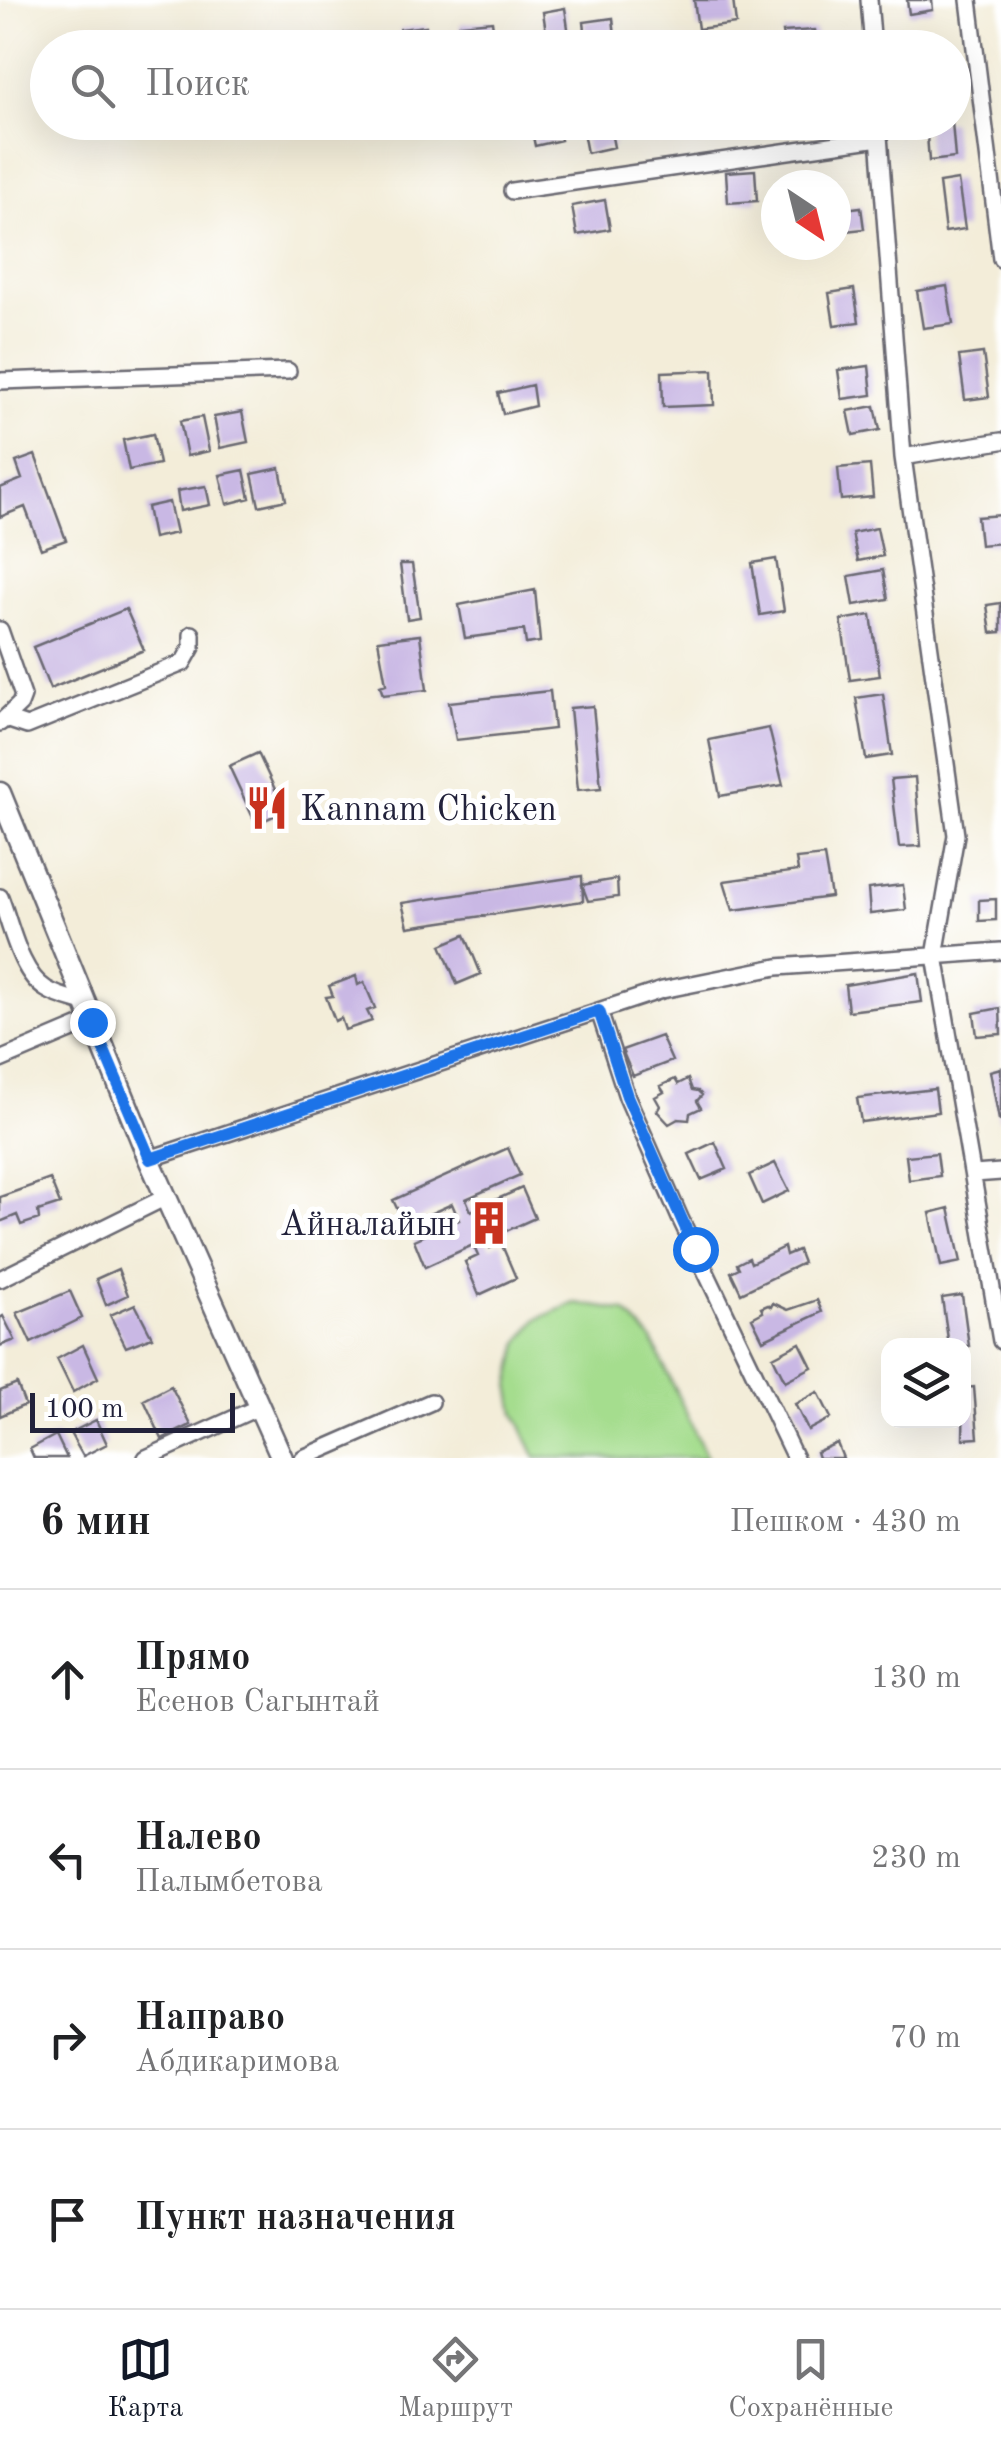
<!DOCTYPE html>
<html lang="ru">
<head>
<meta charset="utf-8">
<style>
	:root { --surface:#fff; --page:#f6f6f6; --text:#202124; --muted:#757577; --line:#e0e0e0; --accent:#111827 }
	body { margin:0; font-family:"Old Standard TT",serif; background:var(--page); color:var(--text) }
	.controls { position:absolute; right:30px; bottom:30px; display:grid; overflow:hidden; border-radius:20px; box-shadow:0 10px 40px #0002 }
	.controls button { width:90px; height:90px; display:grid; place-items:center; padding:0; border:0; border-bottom:2px solid var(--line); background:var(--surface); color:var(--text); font:50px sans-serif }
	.compass { position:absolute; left:761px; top:170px; width:90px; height:90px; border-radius:50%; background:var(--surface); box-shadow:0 10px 40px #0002; rotate:145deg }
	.scale { position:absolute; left:30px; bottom:25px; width:205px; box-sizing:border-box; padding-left:10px; border:5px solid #22223b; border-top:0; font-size:28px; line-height:35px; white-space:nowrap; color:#22223b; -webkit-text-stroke:8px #fff; paint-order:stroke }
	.stop { position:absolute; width:30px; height:30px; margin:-22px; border:8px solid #1a73e8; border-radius:50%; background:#fff }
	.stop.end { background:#1a73e8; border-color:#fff; box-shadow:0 2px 10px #0008 }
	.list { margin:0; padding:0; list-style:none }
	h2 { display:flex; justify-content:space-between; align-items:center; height:130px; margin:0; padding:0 40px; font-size:42px }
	h2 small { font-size:32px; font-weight:400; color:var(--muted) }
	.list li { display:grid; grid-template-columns:65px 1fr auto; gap:30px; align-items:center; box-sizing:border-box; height:180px; padding:0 40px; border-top:2px solid var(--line) }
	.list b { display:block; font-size:38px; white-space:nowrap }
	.list p { margin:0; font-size:32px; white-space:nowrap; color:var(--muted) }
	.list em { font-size:32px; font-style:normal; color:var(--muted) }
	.icon { flex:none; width:55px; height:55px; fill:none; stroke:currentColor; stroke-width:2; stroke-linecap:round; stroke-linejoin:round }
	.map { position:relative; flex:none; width:1001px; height:1458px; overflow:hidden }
	.search { position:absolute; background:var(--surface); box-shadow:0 10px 40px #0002; left:30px; right:30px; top:30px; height:110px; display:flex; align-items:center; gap:25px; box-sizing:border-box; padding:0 35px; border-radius:55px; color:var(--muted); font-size:38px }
	.sheet { height:850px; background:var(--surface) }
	nav { display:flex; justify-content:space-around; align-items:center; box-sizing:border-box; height:140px; border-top:2px solid var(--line); background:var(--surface); font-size:28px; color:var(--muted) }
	nav a { display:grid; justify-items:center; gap:5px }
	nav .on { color:var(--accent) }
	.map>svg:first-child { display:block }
	.green { fill:#a5dd8e; stroke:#648064; stroke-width:2.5 }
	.building { fill:#c9b8e4 }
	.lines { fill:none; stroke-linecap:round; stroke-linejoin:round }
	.minor-casing { stroke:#6b6972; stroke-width:20 }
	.major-casing { stroke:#6b6972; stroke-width:25 }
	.minor { stroke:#fff; stroke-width:15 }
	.major { stroke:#fff; stroke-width:20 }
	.route { stroke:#1a73e8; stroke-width:12 }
	.labels { text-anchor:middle; stroke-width:10; stroke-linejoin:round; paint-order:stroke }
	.poi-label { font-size:35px; fill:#22223b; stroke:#fff; text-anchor:start }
</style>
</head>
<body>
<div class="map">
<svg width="1001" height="1458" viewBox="0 0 1001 1458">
	<rect width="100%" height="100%" fill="#fff"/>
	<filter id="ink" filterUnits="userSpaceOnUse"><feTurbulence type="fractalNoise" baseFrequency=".01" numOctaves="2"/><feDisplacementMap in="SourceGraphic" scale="20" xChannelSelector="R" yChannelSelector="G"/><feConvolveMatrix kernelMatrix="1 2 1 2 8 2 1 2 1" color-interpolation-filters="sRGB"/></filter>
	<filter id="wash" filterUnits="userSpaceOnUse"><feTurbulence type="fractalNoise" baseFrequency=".0048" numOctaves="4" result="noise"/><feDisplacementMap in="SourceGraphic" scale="40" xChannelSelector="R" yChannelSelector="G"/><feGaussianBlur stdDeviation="2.25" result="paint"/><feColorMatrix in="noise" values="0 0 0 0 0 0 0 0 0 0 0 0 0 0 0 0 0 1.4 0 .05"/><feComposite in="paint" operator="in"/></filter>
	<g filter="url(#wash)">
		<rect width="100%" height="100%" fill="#f3edd9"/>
		<path class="green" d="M575,1303L625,1311L652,1340L707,1458H536L515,1413L510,1385L519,1343L537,1319Z"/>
		<g id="blocks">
			<path class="building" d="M694,0H733L736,24L698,29Z
				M907,0H932L933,10L909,14Z
				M565,8L570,42L548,45L543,12Z
				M613,18L616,46L587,48L584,22Z
				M492,21L495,44L463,48L460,24Z
				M426,26L428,48H402L400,29Z
				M815,30L817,48H785L783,32Z
				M343,35L345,48H302V42Z
				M530,122H556L561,140L535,146Z
				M581,122H609L614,147L587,153Z
				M796,122H828L829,128L797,132Z
				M926,122H952L955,158L929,161Z
				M755,170L757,201L728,203L726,172Z
				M958,180L965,229L945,232L939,183Z
				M605,200L610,229L577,235L572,206Z
				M861,207L864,229L836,232V210Z
				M947,286L953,324L923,328L917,291Z
				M854,289L859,322L834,325L829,293Z
				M983,353L989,397L965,400L959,356Z
				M869,366L872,395L842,399L838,370Z
				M713,370L714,405L663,407L662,372Z
				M532,385L535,406L503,414L498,393Z
				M875,406L880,430L853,435L848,411Z
				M242,412L248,442L220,448L214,417Z
				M202,417L209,451L187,456L180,421Z
				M153,434L159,464L129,470L123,440Z
				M35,455L66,540L41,549L25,507L0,517V488L22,479L16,462Z
				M870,465L873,497L841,500L838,468Z
				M280,468L286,500L259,506L252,474Z
				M244,470L250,498L227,504L220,475Z
				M206,486L210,505L180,511L177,491Z
				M169,502L176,533L153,538L147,507Z
				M1001,515V543L980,545L977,517Z
				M877,528L883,556L858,561L852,533Z
				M776,559L784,611L760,615L752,563Z
				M400,564H412L420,617L407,619Z
				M883,570L888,599L854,605L849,576Z
				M535,590L540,642L526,644L524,630L465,638L459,605Z
				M1001,603V632L991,633L987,605Z
				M126,609L144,650L50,689L33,647Z
				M871,615L880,676L850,680L841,620Z
				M420,635L427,690L383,695L380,686L386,684L378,640Z
				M550,691L554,729L456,740L449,702Z
				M883,694L892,755L866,759L856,698Z
				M593,706L601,788L578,790L570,708Z
				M769,728L783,785L720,796L709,740Z
				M258,753L285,811L256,824L229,766Z
				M915,777L921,846L899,847L891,779Z
				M824,856L831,897L733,910L724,881L798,871L796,859Z
				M582,876L583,901L408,927L402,903Z
				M617,879L618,897L588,901L582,885Z
				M903,885L906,910L870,914L868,889Z
				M996,899V920L979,921V900Z
				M465,935L481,974L457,984L441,945Z
				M918,973L922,1002L848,1011L845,985Z
				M356,976L358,985L364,982L375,1008L367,1011L372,1021L345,1030L341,1018L335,1021L326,997L333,996L329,986Z
				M1000,1008L1001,1034L977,1036L974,1013Z
				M661,1036L672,1061L633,1076L622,1050Z
				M1001,1068V1120H999L990,1071Z
				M675,1079L678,1084L688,1079L692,1090L698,1091L702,1095L697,1101L701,1108L690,1113L689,1120L678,1119L669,1124L657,1111L660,1106L655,1097L664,1092L660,1086Z
				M935,1089L938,1112L861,1122L857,1098Z
				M715,1142L727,1169L701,1180L689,1154Z
				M508,1148L520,1175L466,1199L471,1211L522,1188L535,1218L486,1240L490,1248L501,1243L516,1278L479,1295L465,1262L478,1256L473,1245L425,1267L414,1240L459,1220L452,1204L405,1225L393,1200Z
				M937,1153L940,1176L909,1180L906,1156Z
				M775,1163L789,1191L762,1204L749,1175Z
				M50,1179L60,1204L38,1211L39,1219L21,1225L17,1215L0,1222V1197Z
				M949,1208L961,1262L941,1266L930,1213Z
				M784,1247L786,1255L798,1250L803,1263L741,1293L731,1272L739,1268L737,1264L749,1258L751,1263Z
				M118,1269L128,1295L106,1305L96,1279Z
				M70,1291L82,1318L31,1343L17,1313Z
				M962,1295L969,1346H949L942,1298Z
				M817,1300L822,1312L763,1340L752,1318L763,1312L761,1308L768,1305L771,1307L773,1303L788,1310Z
				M135,1304L152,1337L126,1347L110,1315Z
				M3,1316L15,1340L0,1346V1318Z
				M800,1343L812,1367L785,1381L773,1357Z
				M83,1345L98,1378L73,1392L57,1359Z
				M17,1384L25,1405L0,1416V1391Z
				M171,1386L191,1425L162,1439L144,1400Z
				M974,1387L978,1438L963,1439L964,1388Z
				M818,1392L831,1418L808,1430L795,1404Z
				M96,1420L107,1444L83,1456L70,1433Z
				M56,1435L67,1458H34L30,1449Z
				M837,1443L843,1458H818L816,1452Z"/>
		</g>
	</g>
	<g filter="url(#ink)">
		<use href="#blocks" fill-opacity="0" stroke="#6b6972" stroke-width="2.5"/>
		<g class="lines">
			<g class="minor-casing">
				<path id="minor" d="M869,0L873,48
					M969,0L1001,259
					M878,122L903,457L956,835L935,956L1001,1341
					M512,191L879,138
					M0,381L288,371
					M903,457L1001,441
					M0,630L23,696L20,704L0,723
					M6,719L27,726L183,663L192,647V634
					M0,897C11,925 20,973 46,989C57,996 71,999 84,1003
					M599,1011L627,1097L680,1218L795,1458
					M0,1060L92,1021
					M149,1159L662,990L777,967L1001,951
					M974,1174L1001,1172
					M0,1279L166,1197
					M146,1458L259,1407
					M303,1458L431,1402"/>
			</g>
			<g class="major-casing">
				<path id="major" d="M0,793L149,1159L282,1458"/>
			</g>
			<use href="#minor" class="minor"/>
			<use href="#major" class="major"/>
		</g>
	</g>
	<g class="lines" filter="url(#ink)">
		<path class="route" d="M92,1022L150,1159L599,1011L627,1096L695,1249"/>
	</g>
	<defs>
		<g id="restaurant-bare" transform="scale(3.45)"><path d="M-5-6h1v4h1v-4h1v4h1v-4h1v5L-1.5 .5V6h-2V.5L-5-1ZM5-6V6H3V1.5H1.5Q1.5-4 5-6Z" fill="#c8321e" stroke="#fff" stroke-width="2.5" paint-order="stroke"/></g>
		<g id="building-bare" transform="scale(3.45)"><path d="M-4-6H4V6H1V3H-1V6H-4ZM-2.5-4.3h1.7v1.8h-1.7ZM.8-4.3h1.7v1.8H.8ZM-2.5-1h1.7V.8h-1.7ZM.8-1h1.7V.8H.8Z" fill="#c8321e" stroke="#fff" stroke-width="2.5" paint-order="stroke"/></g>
	</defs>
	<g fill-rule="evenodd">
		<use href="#restaurant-bare" x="267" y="808"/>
		<use href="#building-bare" x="489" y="1223"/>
	</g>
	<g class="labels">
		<g class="poi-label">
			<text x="300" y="820">Kannam Chicken</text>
			<text x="456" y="1235" text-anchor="end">Айналайын</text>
		</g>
	</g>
</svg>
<div class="controls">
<button><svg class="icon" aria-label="layers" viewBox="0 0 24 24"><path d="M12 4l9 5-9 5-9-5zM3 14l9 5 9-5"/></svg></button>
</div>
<svg class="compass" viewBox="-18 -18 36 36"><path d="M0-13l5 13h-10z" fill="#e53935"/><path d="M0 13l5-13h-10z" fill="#757577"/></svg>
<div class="scale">100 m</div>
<div class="stop" style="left:695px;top:1249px"></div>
<div class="stop end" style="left:92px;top:1022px"></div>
<div class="search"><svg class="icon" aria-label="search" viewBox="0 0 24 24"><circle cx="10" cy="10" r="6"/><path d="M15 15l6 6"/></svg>Поиск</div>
</div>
<section class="sheet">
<h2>6 мин<small>Пешком · 430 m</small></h2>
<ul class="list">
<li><svg class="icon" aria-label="ahead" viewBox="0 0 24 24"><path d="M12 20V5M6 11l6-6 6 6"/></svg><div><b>Прямо</b><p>Есенов Сагынтай</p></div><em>130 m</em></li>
<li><svg class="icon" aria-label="left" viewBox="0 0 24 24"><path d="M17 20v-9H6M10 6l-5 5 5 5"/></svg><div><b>Налево</b><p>Палымбетова</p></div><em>230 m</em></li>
<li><svg class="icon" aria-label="right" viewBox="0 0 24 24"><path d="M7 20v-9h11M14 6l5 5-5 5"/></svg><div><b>Направо</b><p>Абдикаримова</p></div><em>70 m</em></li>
<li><svg class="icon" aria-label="arrive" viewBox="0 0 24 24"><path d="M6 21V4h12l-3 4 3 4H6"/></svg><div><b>Пункт назначения</b></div></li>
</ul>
</section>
<nav>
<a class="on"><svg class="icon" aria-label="map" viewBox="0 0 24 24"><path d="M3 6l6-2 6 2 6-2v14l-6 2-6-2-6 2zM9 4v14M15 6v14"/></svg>Карта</a>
<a><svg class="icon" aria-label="directions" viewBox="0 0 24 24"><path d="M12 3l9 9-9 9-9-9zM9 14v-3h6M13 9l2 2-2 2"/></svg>Маршрут</a>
<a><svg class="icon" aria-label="saved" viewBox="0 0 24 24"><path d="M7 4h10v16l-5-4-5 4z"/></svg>Сохранённые</a>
</nav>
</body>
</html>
